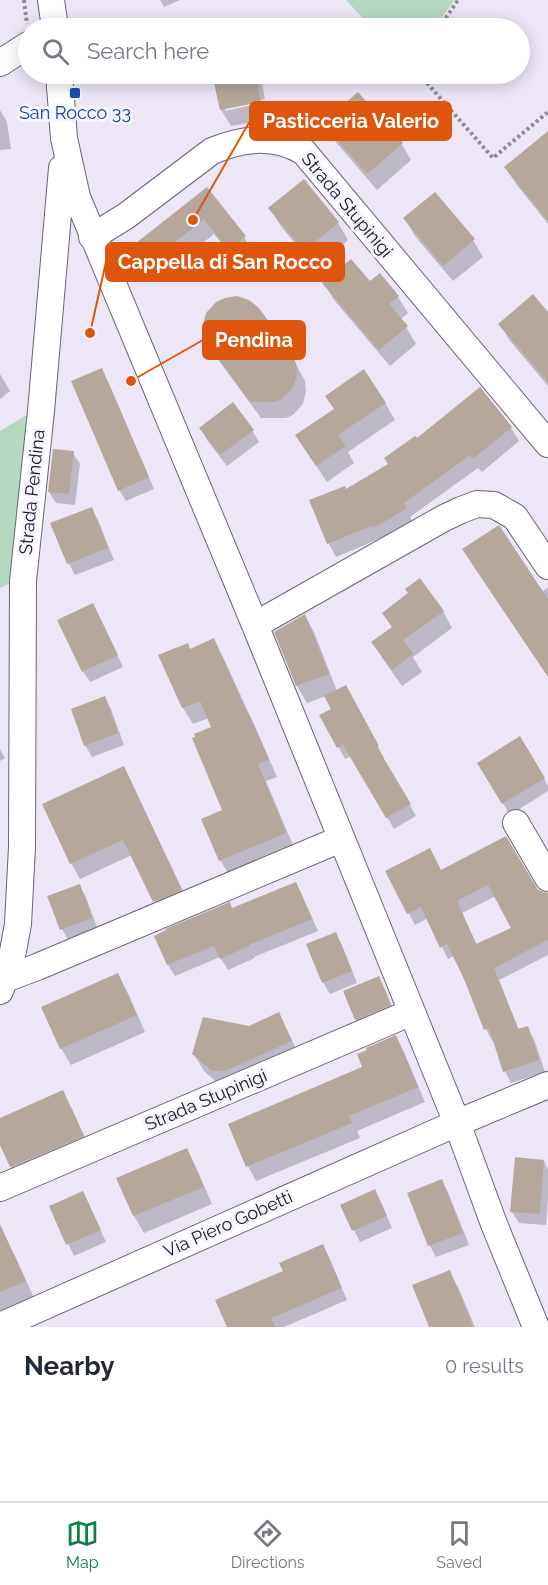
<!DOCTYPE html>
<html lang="en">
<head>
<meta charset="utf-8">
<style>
	:root { --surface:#fff; --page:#f2f2f3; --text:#1f2937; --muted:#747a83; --line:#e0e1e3; --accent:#0b8043 }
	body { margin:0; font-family:Raleway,sans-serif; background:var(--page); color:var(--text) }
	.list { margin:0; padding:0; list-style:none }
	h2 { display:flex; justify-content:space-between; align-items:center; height:78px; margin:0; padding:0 24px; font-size:26px }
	h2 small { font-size:20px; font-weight:400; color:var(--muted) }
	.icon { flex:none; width:33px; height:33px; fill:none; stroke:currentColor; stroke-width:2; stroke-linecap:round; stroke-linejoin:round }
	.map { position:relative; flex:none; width:548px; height:1327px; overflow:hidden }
	.search { position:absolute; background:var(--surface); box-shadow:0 3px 15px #0003; left:18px; right:18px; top:18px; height:66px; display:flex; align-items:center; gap:15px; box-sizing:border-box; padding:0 21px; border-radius:33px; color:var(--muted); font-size:22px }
	.sheet { height:174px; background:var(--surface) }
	nav { display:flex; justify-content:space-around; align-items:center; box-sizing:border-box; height:84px; border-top:2px solid var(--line); background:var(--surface); font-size:16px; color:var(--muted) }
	nav a { display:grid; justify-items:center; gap:3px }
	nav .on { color:var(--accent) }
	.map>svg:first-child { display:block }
	.green { fill:#b5d8c1 }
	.shadow { fill:#0003; fill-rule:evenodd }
	.building { fill:#b6a79d; fill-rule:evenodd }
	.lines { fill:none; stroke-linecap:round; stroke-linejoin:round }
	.minor-casing { stroke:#6a6573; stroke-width:28 }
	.path { stroke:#8f8a97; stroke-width:4; stroke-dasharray:3 3; stroke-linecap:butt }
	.minor { stroke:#fff; stroke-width:26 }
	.transit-dot { fill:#1a4fb4; stroke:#f8f4ff; stroke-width:2 }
	.labels { text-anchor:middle; stroke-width:6; stroke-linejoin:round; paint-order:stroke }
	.transit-label { font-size:18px; fill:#164399; stroke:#f8f4ff }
	.street-label { font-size:18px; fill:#1a171d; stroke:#f8f4ff }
	.leader { fill:none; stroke:#de560d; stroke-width:2 }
	.callout-dot { fill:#de560d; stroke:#f8f4ff; stroke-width:2 }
	.callout { fill:#de560d; stroke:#de560d; stroke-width:2 }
	.callout-label { font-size:20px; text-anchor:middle; font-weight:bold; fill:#fff }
</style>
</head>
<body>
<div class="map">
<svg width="548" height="1327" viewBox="0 0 548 1327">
	<rect width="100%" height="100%" fill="#ece6f7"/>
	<path class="green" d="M346,0H454L435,28H372Z
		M35,410L15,581L0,588V431Z"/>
	<path class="shadow" d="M160,0H180L164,7Z
		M229,20L232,25L243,23L247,28H205L204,25Z
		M214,74H260L265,99L225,108V111L266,102L269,119L231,126L221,110Z
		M0,110L7,122L11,149L0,150Z
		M324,124L401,143L411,160L377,190L334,140Z
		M548,133V224L516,184L506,168Z
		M304,181L338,223L348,240L314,267L280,225L270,208Z
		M207,189L244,237L254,254L239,266L214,234L156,281L143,264L133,247Z
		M435,194L473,240L483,257L453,281L415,236L405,219Z
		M324,283L370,284L398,297L408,313L400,320L406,327L416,344L390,366L334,300Z
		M548,314V386L510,341L500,325Z
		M210,344L291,355L305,381L306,391L303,404L293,415L286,418H261L220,362Z
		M0,374L10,391L0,399Z
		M108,381L154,489L126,501L119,490Z
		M385,403L395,420L348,452L354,463L327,482L307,452Z
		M201,428L252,430L259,442L227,466L207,440Z
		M511,428L519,441L482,472L478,468L410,517L413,522L383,540L381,538L336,557L329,544L311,501L346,491L389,465L416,440Z
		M73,453L80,464L75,505L56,503L49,492Z
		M91,509L98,520L114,560L75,575L69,564L52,524Z
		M473,565L542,592L548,587V676Z
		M443,611L452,628L413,657L422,672L402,686L383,659L373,643L393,628L384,613Z
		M99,616L123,667L90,682L83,671Z
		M305,616L314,632L337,691L352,698L384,758L383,759L416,816L394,829L351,756L345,759L322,716L333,709L326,696L307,703L297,686L276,632Z
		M213,640L223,657L258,733L277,777L266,781L295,850L230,877L221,861L203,820L224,811L213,727L209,718L193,724L183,708L160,656L190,650Z
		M105,698L111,709L124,745L92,757L85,745Z
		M519,738L548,786V791L510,815L479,763Z
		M0,749L5,758L0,761Z
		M132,784L190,906L163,917L132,855L80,879L71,863Z
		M441,871L548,894V955L499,980L519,1030L527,1028L534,1039L545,1072L511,1083L505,1071L494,1040L492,1041L486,1029L454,956L448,959L428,918L415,925L387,872ZM496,896L513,928L477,945L462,913Z
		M296,883L302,895L318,931L254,957L255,958L228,970L220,957L175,976L168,965L232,909Z
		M79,886L86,897L98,930L68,940L62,929Z
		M336,934L342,945L357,983L330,994L323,982L308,945Z
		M118,975L127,991L145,1032L71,1065L61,1048Z
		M378,978L385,989L396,1017L363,1031L356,1020Z
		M278,1013L301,1058L223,1088L204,1071L194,1054Z
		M396,1037L404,1052L425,1102L357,1131L360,1138L256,1181L248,1166L230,1125L364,1068Z
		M62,1092L72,1109L92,1153L21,1184L11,1167L0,1141V1120Z
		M187,1150L196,1167L212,1204L144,1233L134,1216L118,1179Z
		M544,1161L548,1169V1200L546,1225L519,1223L512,1212Z
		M441,1181L448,1192L469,1245L436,1257L430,1246L409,1194Z
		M83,1193L106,1242L74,1256L51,1207Z
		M381,1203L392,1228L360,1242L342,1206Z
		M6,1239L15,1256L34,1298L0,1313V1242Z
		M322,1246L329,1257L347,1300L284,1327H229L217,1301L285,1272Z
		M449,1272L459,1289L475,1327H431L414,1286Z"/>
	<path class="building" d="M212,74H255L261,102L220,110Z
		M358,92L403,143L367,174L322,123Z
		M548,131V221L504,167Z
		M304,179L339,222L304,251L268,208Z
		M207,187L246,236L228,250L204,219L145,265L131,247Z
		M435,192L475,239L443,266L403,218Z
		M351,259L370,281L380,273L399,296L389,304L408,326L379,350L322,283Z
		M533,294L548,312V382L498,324Z
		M237,296L249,300L259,308L292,354L296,363L297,373L294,386L283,398L276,402H250L208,345L204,337L203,325L206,313L216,302L225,298Z
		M102,368L149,477L118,491L71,381Z
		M364,369L386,403L338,435L346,446L316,466L295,435L334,409L325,396Z
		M480,387L512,427L473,459L470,455L404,503L407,508L374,528L372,526L327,544L309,500L345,486L346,489L388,464L384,458L415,436L417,438Z
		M233,402L254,430L220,455L199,428Z
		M53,449L74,451L69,494L48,492Z
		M92,507L108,548L67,564L50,523Z
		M499,525L548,599V677L462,549Z
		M420,578L444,611L403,640L413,654L392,670L371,642L392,627L382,613L408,593L405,589Z
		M93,603L118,655L82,672L57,620Z
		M305,614L329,674L296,686L274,632Z
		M214,638L248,715L249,714L269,760L258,764L286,833L219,861L201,819L222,810L192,738L195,737L194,734L211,727L200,701L182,708L158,655L188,643L190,649Z
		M346,685L379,746L377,747L411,804L386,818L343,745L337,748L319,715L331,709L324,696Z
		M105,696L118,733L84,746L71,709Z
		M520,736L545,778L502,804L477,763Z
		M124,766L182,890L153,902L123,840L70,864L42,804Z
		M506,836L538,890L548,893V940L494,968L518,1029L528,1026L539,1060L503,1072L489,1028L484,1030L464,979L447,944L440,948L421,907L407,914L385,871L430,848L441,870ZM488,885L511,928L476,944L457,901Z
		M296,882L312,919L249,945V946L220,959L214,946L167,965L154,936L166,930L165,929L230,902L232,908Z
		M80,884L92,918L60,930L47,896Z
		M336,932L352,971L322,983L306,944Z
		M118,973L137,1015L60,1049L41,1007Z
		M379,976L391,1005L355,1020L343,991Z
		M279,1012L292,1041L225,1071H212L192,1054L203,1017L249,1026Z
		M396,1035L418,1087L349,1116L352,1123L246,1167L228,1124L362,1067L357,1054L367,1050L366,1048Z
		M63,1090L84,1136L10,1167L0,1145V1118Z
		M187,1148L204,1187L133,1216L116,1178Z
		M515,1157L544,1160L540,1214L510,1212Z
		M442,1179L463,1233L428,1246L407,1193Z
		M375,1189L387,1216L352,1231L340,1205Z
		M83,1191L101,1230L66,1245L49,1206Z
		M0,1224L26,1281L0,1292Z
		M323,1244L342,1288L271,1318L275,1327H227L215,1300L283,1271L279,1263Z
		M450,1270L462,1300L473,1327H429L412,1285Z"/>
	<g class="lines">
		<g class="minor-casing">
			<path id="minor" d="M51,0L55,28
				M0,63L28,45
				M59,74L64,138L77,197L255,625L412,1012L457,1123L494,1224L536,1327
				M92,237L126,216L212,151C243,138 274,134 304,152L548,444
				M255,625L444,518L461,510L477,504L494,505L515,517L548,566
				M516,823L548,878
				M5,979L37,967L341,839
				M0,991L11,962L18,924L22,847L23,581L41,411L62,168
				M0,1188L412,1012
				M0,1326L457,1123L548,1085"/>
		</g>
		<path class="path" d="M24,0L27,24
			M439,28L458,0
			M419,74L493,158L548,112"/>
		<use href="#minor" class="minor"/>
	</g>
	<rect class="transit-dot" x="69" y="87" width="12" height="12" rx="3"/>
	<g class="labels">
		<g class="transit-label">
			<text x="75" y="119">San Rocco 33</text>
		</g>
		<g class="street-label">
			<text transform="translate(347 205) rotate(50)" y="6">Strada Stupinigi</text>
			<text transform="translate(32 492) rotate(-84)" y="6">Strada Pendina</text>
			<text transform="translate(206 1100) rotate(-23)" y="6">Strada Stupinigi</text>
			<text transform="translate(228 1224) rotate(-24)" y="6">Via Piero Gobetti</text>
		</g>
	</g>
	<path class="leader" d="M193 220L250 121M90 333L106 262M131 381L203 340"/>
	<g class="callout-dot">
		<circle cx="193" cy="220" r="6"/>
		<circle cx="90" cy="333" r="6"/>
		<circle cx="131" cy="381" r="6"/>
	</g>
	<g class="callout">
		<rect x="250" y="102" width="201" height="38" rx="6"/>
		<rect x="106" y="243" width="238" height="38" rx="6"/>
		<rect x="203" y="321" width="102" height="38" rx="6"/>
	</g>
	<g class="callout-label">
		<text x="351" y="128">Pasticceria Valerio</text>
		<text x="225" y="269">Cappella di San Rocco</text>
		<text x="254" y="347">Pendina</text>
	</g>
</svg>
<div class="search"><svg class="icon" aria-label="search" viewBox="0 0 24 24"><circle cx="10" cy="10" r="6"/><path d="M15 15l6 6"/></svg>Search here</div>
</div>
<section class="sheet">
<h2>Nearby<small>0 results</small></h2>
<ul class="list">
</ul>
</section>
<nav>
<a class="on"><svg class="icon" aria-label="map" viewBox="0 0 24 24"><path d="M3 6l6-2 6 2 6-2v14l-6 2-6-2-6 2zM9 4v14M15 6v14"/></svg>Map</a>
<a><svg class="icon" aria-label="directions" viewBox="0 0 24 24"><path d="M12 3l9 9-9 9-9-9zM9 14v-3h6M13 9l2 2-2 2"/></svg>Directions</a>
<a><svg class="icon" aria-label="saved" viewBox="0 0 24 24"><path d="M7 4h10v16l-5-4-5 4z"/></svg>Saved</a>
</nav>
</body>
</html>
